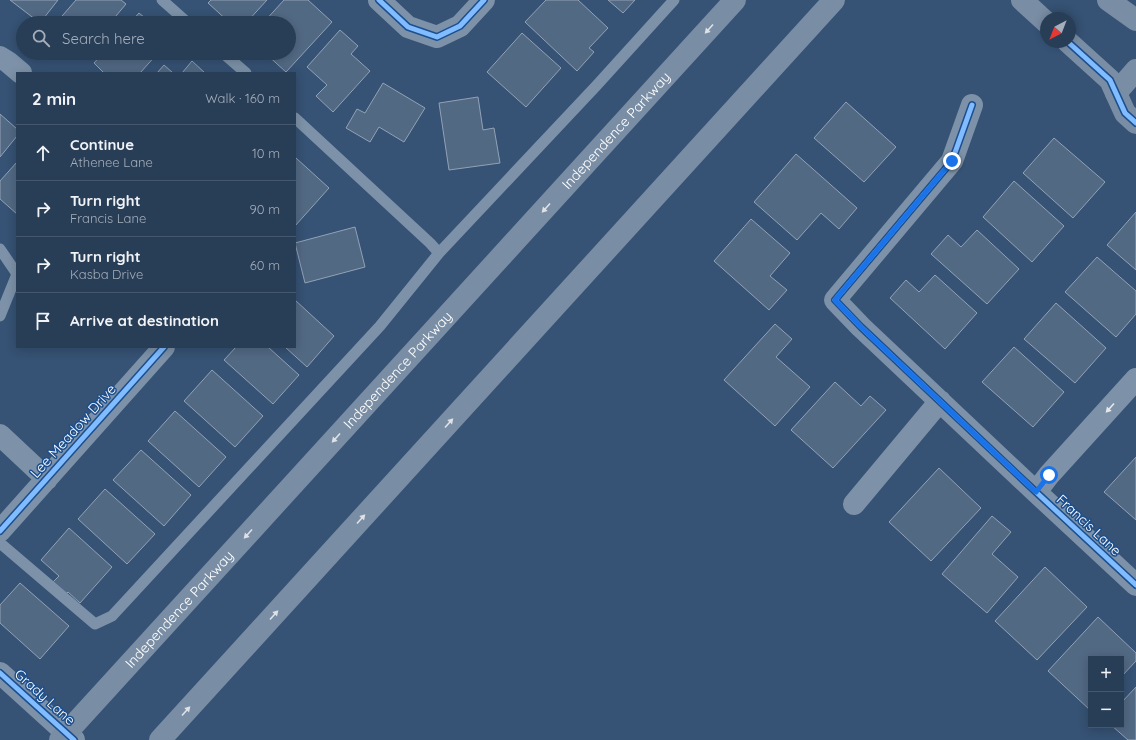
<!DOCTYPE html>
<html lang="en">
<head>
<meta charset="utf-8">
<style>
	:root { --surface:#283e57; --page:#344961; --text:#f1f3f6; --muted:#a5aeba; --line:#44576d }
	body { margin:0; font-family:Quicksand,sans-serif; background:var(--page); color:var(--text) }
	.controls { position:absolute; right:12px; bottom:12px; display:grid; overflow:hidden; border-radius:0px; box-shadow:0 2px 10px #0003 }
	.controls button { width:36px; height:36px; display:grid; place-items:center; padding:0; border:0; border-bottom:1px solid var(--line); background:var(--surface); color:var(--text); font:20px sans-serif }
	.compass { position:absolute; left:1040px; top:12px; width:36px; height:36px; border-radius:50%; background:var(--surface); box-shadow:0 2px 10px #0003; rotate:222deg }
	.stop { position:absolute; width:12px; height:12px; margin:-9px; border:3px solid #1a73e8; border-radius:50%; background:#fff }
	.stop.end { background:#1a73e8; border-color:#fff; box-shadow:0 1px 4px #0008 }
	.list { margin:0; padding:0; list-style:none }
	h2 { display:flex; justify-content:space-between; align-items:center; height:52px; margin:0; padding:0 16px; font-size:17px }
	h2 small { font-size:13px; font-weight:400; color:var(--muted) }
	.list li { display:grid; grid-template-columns:26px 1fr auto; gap:12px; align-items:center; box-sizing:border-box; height:56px; padding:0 16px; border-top:1px solid var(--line) }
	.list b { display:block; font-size:15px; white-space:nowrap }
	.list p { margin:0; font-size:13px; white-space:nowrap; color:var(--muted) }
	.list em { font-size:13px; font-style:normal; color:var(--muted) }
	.icon { flex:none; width:22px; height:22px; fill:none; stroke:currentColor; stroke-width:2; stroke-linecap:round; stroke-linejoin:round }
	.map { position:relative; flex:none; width:1136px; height:740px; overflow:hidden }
	.search { position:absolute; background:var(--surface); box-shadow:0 2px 10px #0003; left:16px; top:16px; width:280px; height:44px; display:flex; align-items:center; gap:10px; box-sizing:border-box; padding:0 14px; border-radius:22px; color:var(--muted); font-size:15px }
	.panel { position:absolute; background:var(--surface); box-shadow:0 2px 10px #0003; left:16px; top:72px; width:280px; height:276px; border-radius:0px }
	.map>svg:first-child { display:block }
	.building { fill:#526984; stroke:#92a2b6 }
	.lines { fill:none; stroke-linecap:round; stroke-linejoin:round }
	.lane { stroke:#7d92a8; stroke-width:11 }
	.street { stroke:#7d92a8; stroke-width:22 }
	.secondary { stroke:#798da4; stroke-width:22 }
	.cycleway-casing { stroke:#1b4f8f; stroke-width:8 }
	.cycleway { stroke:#80bcff; stroke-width:5 }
	.oneway { fill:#dee2e8 }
	.oneway2 { fill:#e5e9ee }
	.route { stroke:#1a73e8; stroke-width:5 }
	.labels { text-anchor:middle; stroke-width:3; stroke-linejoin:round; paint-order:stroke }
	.street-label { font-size:14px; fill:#fff; stroke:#1b4f8f }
</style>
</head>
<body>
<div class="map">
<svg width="1136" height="740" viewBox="0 0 1136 740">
	<rect width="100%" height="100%" fill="#365274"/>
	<path class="building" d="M10,0H58L40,23Z
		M76,0H121L126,4L110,23H56Z
		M211,0H267L246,23H230L208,3Z
		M284,0H308L332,22L286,72L265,53H289V23H263Z
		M546,0H578L608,28L589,48L594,52L577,71L525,22Z
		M608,0H635L623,13Z
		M139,13L151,23H130Z
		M340,30L358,46L351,54L370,71L333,112L316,96L327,85L307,67Z
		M522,33L561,68L526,107L487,72Z
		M103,53H158L140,73H104L94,63Z
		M192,61L205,73H182Z
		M164,65L173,73H157Z
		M383,83L425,108L404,142L379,127L370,142L346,128L357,109L365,113Z
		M478,97L483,130L494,128L500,163L449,170L439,103Z
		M846,102L896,147L864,182L814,138Z
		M0,114L17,129V136L0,157Z
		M1054,138L1105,182L1073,218L1023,173Z
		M796,154L857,208L839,229L821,213L797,240L754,202Z
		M296,158L329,188L295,226V159Z
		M17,162V214L0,199V181Z
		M1014,181L1064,226L1032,262L983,217Z
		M1136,212V270L1107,245Z
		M751,219L790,253L770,276L787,290L769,310L714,261Z
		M355,227L365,267L305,283L295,243Z
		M977,230L1019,269L987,304L931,254L948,235L961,247Z
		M1097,257L1136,291V314L1116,337L1065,292Z
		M935,275L977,313L945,349L890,298L906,280L919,292Z
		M295,300L334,336L307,367L285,347H295Z
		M1056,303L1106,348L1075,383L1024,339Z
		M775,324L792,339L776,357L810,387L775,426L724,380Z
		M236,347H268L299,375L273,404L224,360Z
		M1014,347L1064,392L1033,427L982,382Z
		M212,370L263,416L235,447L184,401Z
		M835,382L861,406L870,396L886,410L833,468L791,430Z
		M175,411L226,457L199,487L148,441Z
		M141,450L191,495L164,526L113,480Z
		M1136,457V520L1104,492Z
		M939,468L981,508L931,561L889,522Z
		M105,489L155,534L127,564L78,519Z
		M992,516L1011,532L992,554L1018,577L987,613L942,574Z
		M69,528L112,567L80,603L68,592L65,595L52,583L59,576L41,560Z
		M1045,567L1087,607L1037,660L995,621Z
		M20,583L69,626L40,659L0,623V605Z
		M1098,617L1136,653V661L1121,677V659H1091L1090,710L1048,671Z
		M1136,687V740H1128L1111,725H1121V703Z"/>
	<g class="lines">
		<path class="lane" d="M162,0L188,23
			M223,53L246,73
			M295,118L430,243L439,253L597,85L674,0
			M0,249L17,274L0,316
			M0,543L95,624L112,616L380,326L439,253"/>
		<path class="street" d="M379,0L408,27L437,37L460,26L484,0
			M0,57L8,62L21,73
			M972,105L952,161L835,300L861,327L1036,492L1136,585
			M0,435L47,479
			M1036,492L1049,475L1136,379
			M854,504L940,401
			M0,531L164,347
			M0,673L74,740"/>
		<g class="secondary">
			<path d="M1022,0L1046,22"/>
			<path d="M1108,0L1136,20"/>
			<path d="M1068,42L1110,80L1125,113L1136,123"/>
			<path d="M1116,93L1136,70"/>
			<path id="s1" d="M60,740L735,0"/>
			<path d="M160,740L834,0"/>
		</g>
		<g class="cycleway-casing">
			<path id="cycleway" d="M379,0L408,27L437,37L460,26L484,0
				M1068,42L1110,80L1125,113L1136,123
				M972,105L952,161L835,300L861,327L1036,492L1136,585
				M0,531L164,347
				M0,673L74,740"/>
		</g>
		<use href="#cycleway" class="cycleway"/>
	</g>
	<defs><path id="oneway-solid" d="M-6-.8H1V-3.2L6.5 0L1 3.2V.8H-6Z"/></defs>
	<g class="oneway">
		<use href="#oneway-solid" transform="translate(709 29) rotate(132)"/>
		<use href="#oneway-solid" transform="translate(546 208) rotate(132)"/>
		<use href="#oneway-solid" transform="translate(449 423) rotate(-48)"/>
		<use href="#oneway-solid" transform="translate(336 438) rotate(132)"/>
		<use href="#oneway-solid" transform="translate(361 519) rotate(-48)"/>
		<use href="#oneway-solid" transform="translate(248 534) rotate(132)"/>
		<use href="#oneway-solid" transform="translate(274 615) rotate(-48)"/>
		<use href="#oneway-solid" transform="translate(186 711) rotate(-48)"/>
	</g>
	<use class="oneway2" href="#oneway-solid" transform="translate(1110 408) rotate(132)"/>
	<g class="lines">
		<path class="route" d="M952,161L835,300L861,327L1036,492L1049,475"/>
	</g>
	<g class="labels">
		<g class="street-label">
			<text dy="5" stroke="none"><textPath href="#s1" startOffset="825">Independence Parkway</textPath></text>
			<text dy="5" stroke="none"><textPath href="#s1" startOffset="501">Independence Parkway</textPath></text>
			<text transform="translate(73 431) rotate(-48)" y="5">Lee Meadow Drive</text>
			<text transform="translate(1089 525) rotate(43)" y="5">Francis Lane</text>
			<text dy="5" stroke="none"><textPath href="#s1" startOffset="177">Independence Parkway</textPath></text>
			<text transform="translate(45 697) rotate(42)" y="5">Grady Lane</text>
		</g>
	</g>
</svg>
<div class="controls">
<button>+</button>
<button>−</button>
</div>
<svg class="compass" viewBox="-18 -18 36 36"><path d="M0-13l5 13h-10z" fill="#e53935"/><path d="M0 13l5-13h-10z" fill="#a5aeba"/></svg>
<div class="stop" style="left:1049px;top:475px"></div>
<div class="stop end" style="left:952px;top:161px"></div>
<div class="search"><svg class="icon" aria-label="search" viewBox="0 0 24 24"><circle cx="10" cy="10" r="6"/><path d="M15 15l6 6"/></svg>Search here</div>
<section class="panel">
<h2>2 min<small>Walk · 160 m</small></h2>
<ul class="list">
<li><svg class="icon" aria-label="ahead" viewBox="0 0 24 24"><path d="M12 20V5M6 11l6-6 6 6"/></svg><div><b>Continue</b><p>Athenee Lane</p></div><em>10 m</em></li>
<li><svg class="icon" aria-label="right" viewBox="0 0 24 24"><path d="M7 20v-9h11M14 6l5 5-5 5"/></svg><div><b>Turn right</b><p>Francis Lane</p></div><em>90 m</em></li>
<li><svg class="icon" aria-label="right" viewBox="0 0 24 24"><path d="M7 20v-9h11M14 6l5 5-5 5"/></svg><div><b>Turn right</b><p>Kasba Drive</p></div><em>60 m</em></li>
<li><svg class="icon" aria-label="arrive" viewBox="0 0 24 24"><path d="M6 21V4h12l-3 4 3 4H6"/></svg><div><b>Arrive at destination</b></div></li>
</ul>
</section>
</div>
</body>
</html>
